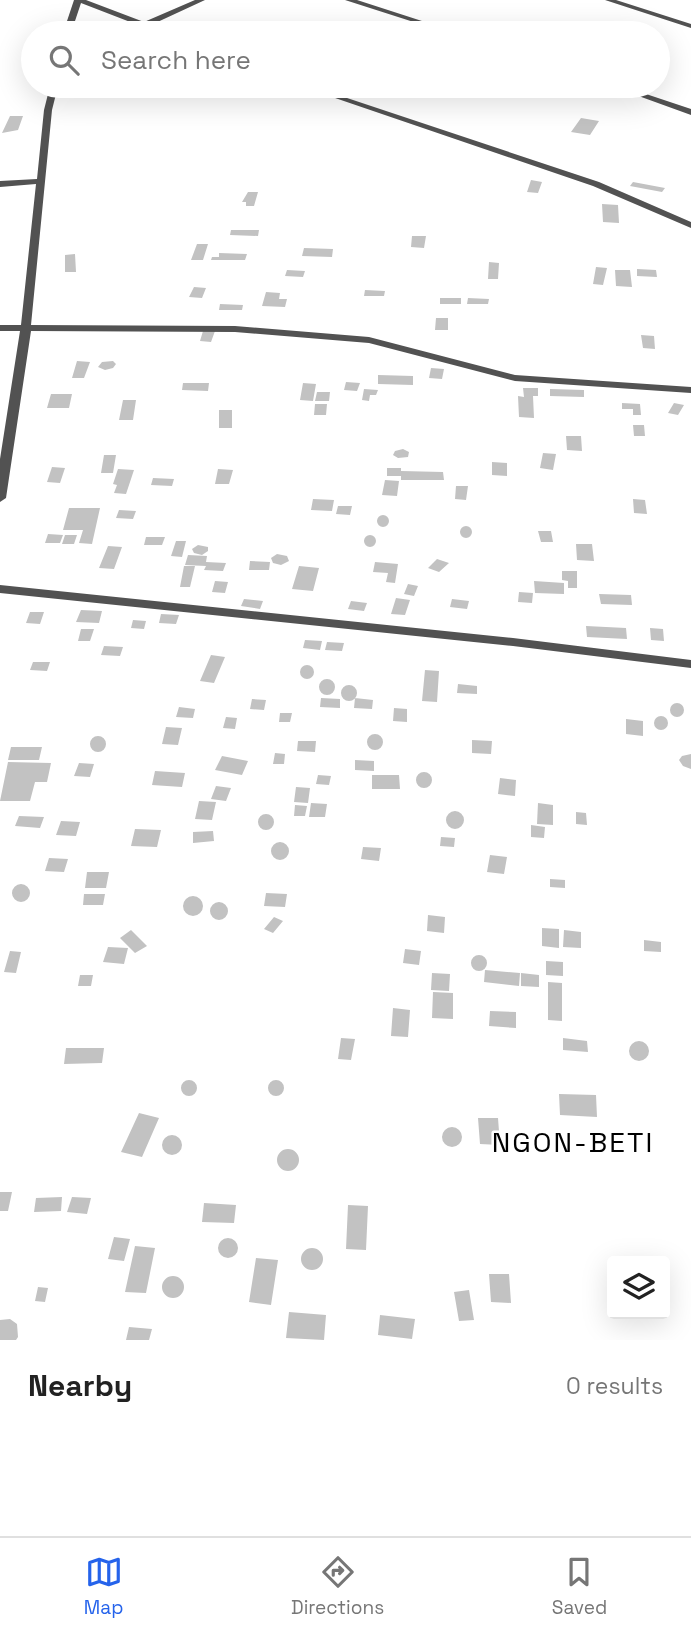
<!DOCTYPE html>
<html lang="en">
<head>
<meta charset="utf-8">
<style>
	:root { --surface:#fff; --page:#f2f2f2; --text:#222; --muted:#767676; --line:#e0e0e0; --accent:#2563eb }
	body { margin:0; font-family:"Space Grotesk",sans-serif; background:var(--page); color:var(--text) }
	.controls { position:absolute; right:21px; bottom:21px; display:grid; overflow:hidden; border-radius:7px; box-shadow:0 7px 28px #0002 }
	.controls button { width:63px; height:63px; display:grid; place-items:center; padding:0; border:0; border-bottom:2px solid var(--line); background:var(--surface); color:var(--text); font:35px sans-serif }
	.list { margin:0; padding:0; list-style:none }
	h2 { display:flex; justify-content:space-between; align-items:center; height:91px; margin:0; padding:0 28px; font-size:30px }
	h2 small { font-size:23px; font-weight:400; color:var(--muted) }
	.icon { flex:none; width:38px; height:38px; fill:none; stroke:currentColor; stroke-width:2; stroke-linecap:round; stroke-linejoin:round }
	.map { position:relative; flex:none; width:691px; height:1340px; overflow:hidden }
	.search { position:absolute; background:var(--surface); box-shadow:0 7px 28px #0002; left:21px; right:21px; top:21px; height:77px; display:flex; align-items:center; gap:18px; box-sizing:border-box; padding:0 24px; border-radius:38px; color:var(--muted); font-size:26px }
	.sheet { height:196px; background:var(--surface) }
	nav { display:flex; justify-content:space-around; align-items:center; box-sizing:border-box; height:98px; border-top:2px solid var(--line); background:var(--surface); font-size:19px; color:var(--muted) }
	nav a { display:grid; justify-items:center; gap:4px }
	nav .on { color:var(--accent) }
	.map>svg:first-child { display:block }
	.building { fill:#c2c2c2 }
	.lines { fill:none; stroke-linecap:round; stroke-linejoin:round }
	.minor { fill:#525252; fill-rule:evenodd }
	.labels { text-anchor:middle; stroke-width:5; stroke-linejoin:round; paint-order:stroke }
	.near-quarter-label { font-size:28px; letter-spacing:2px; fill:#000; stroke:#fff }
</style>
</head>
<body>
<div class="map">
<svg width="691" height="1340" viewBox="0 0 691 1340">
	<rect width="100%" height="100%" fill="#fff"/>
	<path class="building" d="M10,116H23L18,130L2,133Z
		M581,118L599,121L590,135L571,132Z
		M531,180L542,182L538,193L527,192Z
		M633,182L665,188L662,192L630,186Z
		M248,192H258L254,206H246V202H242Z
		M602,204L618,205L619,223L603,222Z
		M231,230H259L258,236L230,235Z
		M412,236H426L424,248L411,247Z
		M197,244H208L203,260H191Z
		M304,248L333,249L332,257L302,256Z
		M219,253L247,254L245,260H211L212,257H219Z
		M75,254L76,272H65V255Z
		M489,262L499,263L498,279H488Z
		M596,267L607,268L603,285L593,284Z
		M637,269L656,270L657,277L637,276Z
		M287,270L305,271L303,277L285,276Z
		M615,270H630L632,287L616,286Z
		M194,287L206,288L202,298L189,297Z
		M365,290L385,291L384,296H364Z
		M266,292L280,293L279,299H287L285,307L262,306Z
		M440,298H461V304H440Z
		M468,298L489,299L488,304H467Z
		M220,304L243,305L242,310H219Z
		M436,318H448V330H435Z
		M203,331H215L211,342L200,341Z
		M641,335L654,336L655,349L643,348Z
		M77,361L90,362L84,378H72Z
		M113,361L116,364L113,368L105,370L98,367L102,362Z
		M431,368L444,369L442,379L429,378Z
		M378,375L413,376V385L378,384Z
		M346,382L360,383L357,391L344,390Z
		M183,383H209L208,391L182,390Z
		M303,383L316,384L313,401L300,400Z
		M523,388H538V396H533L534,418L519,417L518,396L524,397Z
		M364,389L378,390L376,395H370L369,401L362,400Z
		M550,389L584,390V397L550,396Z
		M317,392H330L329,401H315Z
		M51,394H72L69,408H47Z
		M123,400H136L133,420H119Z
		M622,403L640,404L641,415H633V409H622Z
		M674,403L684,405L678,415L668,413Z
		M315,404H327L326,415H314Z
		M219,410H232V428H219Z
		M633,425H644L645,436H634Z
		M566,436H581L582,451L567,450Z
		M403,449L409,452L408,457L398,458L393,455L395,451Z
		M543,453L556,454L553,470L540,468Z
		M104,455H116L113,473H101Z
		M492,462L507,463V476L492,475Z
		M52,467L65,468L60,483L47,482Z
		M387,468H401V471L443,472L444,480H401V476H387Z
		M118,469L134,470L126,494L114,493L117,485L113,484Z
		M218,469L233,470L229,484H215Z
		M153,478L174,479L172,486L151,485Z
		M385,480L399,481L397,496L382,495Z
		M456,486H468L466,500L455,499Z
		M313,499L334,500L332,511L311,510Z
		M633,499L645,500L647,514L634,513Z
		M338,506H352L350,515L336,514Z
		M69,508H100L92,544L79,543L83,530H63Z
		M119,510L136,511L133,519L116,518Z
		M377 521a6 6 0 1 1 12 0a6 6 0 1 1-12 0Z
		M460 532a6 6 0 1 1 12 0a6 6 0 1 1-12 0Z
		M538,531H551L553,542H541Z
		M48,534L63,535L60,543H45Z
		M364 541a6 6 0 1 1 12 0a6 6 0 1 1-12 0Z
		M65,535H77L74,544H62Z
		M146,537H165L162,545H144Z
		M176,541H186L182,557L171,556Z
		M576,544H592L594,561L577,560Z
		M198,545L208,547V551L202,555L194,553L192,549Z
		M108,546L122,547L114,569L99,568Z
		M277,554L287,556L289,561L281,565L273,563L271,558Z
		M188,555L207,556L206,562L226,563L223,571L204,570L206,566L185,565Z
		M437,559L449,563L439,572L428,568Z
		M250,561L270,562L269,570H249Z
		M375,562L398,564L395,583L386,582L388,573L373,572Z
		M184,566H195L190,587H180Z
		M299,566L319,568L313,591L292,589Z
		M562,571H577V588H568V581L562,580Z
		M215,581L228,582L225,593L212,592Z
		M534,581L564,583V594L535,593Z
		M408,584L418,586L414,596L404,594Z
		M519,592L533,593L532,603L518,602Z
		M599,594L631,595L632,605L601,604Z
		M396,598L410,600L405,615L391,614Z
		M244,599L263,601L260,609L241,606Z
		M452,599L469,601L467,609L450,607Z
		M351,601L367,603L364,611L348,609Z
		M81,610L102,611L99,623L76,622Z
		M30,612H44L40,624L26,623Z
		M161,614L179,615L176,624L159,623Z
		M133,620L146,621L144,629L131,628Z
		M586,626L626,628L627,639L587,637Z
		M650,628L663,629L664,641L651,640Z
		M81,629H94L90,641H78Z
		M305,640L322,641L320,650L303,648Z
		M327,642L344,643L342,651L325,650Z
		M104,646L123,647L120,656L101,655Z
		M211,655L225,657L214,683L200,681Z
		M33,662H50L47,671L30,670Z
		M300 672a7 7 0 1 1 14 0a7 7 0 1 1-14 0Z
		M425,670L439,671L437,702L422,701Z
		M319 687a8 8 0 1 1 16 0a8 8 0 1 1-16 0Z
		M458,684L477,686V694L457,693Z
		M341 693a8 8 0 1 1 16 0a8 8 0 1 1-16 0Z
		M321,698L340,699V708L320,707Z
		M355,698L373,700L372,709L354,708Z
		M252,699L266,700L264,710L250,709Z
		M670 710a7 7 0 1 1 14 0a7 7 0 1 1-14 0Z
		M179,707L195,709L193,718L176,717Z
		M394,708L407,709V722L393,721Z
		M280,713H292L290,722H279Z
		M654 723a7 7 0 1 1 14 0a7 7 0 1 1-14 0Z
		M226,717L237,718L235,729L223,728Z
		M626,719L643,721V736L626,734Z
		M166,727L182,728L178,745L162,744Z
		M367 742a8 8 0 1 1 16 0a8 8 0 1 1-16 0Z
		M90 744a8 8 0 1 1 16 0a8 8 0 1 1-16 0Z
		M472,740L492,741L491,754L472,753Z
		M298,741H316L315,752L297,751Z
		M11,747H42L39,760H8Z
		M275,753L285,754L284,764H273Z
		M691,754V769L683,766L679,760L682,756Z
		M222,756L248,761L242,775L215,770Z
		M355,760L374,761V771L355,770Z
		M8,762L51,763L47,782H35L30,801H0Z
		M79,763L94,764L90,777L74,776Z
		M155,771L185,773L182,787L152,785Z
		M416 780a8 8 0 1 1 16 0a8 8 0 1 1-16 0Z
		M318,775L331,776L329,785L316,784Z
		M372,775H399L400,789H372Z
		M500,778L516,780L515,796L498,794Z
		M216,786L231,788L226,801L211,799Z
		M296,787L310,788L308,803L294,802Z
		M199,801L216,802L212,820L195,819Z
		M311,803L327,804L325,817H309Z
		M538,803L553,805V825L537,824Z
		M295,805L307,806L305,816H294Z
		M446 820a9 9 0 1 1 18 0a9 9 0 1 1-18 0Z
		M576,812L586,813L587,825L576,824Z
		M258 822a8 8 0 1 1 16 0a8 8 0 1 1-16 0Z
		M19,816L44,817L40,828L15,826Z
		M61,821L80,822L76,836L56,835Z
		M531,825L545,827L544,838L531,837Z
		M135,829L161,830L157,847L131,846Z
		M213,831L214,841L193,843V832Z
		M441,837L455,838L454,847L440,846Z
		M271 851a9 9 0 1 1 18 0a9 9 0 1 1-18 0Z
		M363,847L381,848L379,861L361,859Z
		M490,855L507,857L504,874L487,872Z
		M49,858L68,859L64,872L45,871Z
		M87,872H109L106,888H85Z
		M550,879L565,880V888L550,887Z
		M12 893a9 9 0 1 1 18 0a9 9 0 1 1-18 0Z
		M266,893L287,894L285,907L264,906Z
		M84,894H105L103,905H83Z
		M183 906a10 10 0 1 1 20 0a10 10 0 1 1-20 0Z
		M210 911a9 9 0 1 1 18 0a9 9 0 1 1-18 0Z
		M428,915L445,917L444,933L427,931Z
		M274,917L283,921L273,933L264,929Z
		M542,928L559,929V948L542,946Z
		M131,930L147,946L135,953L120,938Z
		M564,930L581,932V948L563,947Z
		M644,940L661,942V952L644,951Z
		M108,947L128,948L124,964L103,962Z
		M405,949L421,951L419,965L403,963Z
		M10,951L21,952L16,973L4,972Z
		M471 963a8 8 0 1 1 16 0a8 8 0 1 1-16 0Z
		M546,961L563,962V976L546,975Z
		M485,970L520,973L519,986L484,982Z
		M432,973L450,974L449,991L431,990Z
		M521,973L539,975V987L521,986Z
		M80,975H93L91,986H78Z
		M548,982L562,983V1021L548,1020Z
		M433,992L453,993V1019L432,1018Z
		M393,1008L410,1010L408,1037L391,1036Z
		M490,1011L516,1012V1028L489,1026Z
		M341,1038L355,1039L351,1060L338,1059Z
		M563,1038L587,1041L588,1052L563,1050Z
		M629 1051a10 10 0 1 1 20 0a10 10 0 1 1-20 0Z
		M66,1048H104L102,1063L64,1064Z
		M268 1088a8 8 0 1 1 16 0a8 8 0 1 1-16 0Z
		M181 1088a8 8 0 1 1 16 0a8 8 0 1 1-16 0Z
		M559,1094L596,1095L597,1117L560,1115Z
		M139,1113L159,1118L142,1157L121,1152Z
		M478,1118H498L500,1145L480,1144Z
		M442 1137a10 10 0 1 1 20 0a10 10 0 1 1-20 0Z
		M162 1145a10 10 0 1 1 20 0a10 10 0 1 1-20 0Z
		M277 1160a11 11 0 1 1 22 0a11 11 0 1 1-22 0Z
		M0,1192H12L8,1211H0Z
		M62,1197L61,1211L34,1212L36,1198Z
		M72,1197L91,1198L87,1214L67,1212Z
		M204,1203L236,1205L234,1223L202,1222Z
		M348,1205L368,1206L366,1250L346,1249Z
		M114,1237L130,1239L124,1261L108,1259Z
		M218 1248a10 10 0 1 1 20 0a10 10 0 1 1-20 0Z
		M135,1246L155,1248L146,1293L125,1292Z
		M301 1259a11 11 0 1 1 22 0a11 11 0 1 1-22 0Z
		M256,1258L278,1260L271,1305L249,1302Z
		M489,1274H509L511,1303L491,1302Z
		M162 1287a11 11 0 1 1 22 0a11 11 0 1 1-22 0Z
		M38,1287L48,1288L45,1302L35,1301Z
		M469,1290L474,1320L459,1321L454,1292Z
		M289,1312L326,1315L324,1340L286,1338Z
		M380,1315L415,1319L412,1339L378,1335Z
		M10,1319L17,1324L18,1337L16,1340H0V1320Z
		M129,1327L152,1329L149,1340H126Z"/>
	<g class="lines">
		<path class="minor" d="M74,0H86L144,22L195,0H205L151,25L169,33H159L144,28L132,33H122L138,25L81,3L71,33H63Z
			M345,0H357L459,33H448Z
			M605,0H616L691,24V28Z
			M50,86H58L52,110L31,325L235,326L369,337L515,375L691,387V393L515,381L369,343L235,332L31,331L6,498L0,502V459L20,331H0V325H21L36,184L0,187V181L37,179L44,110Z
			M300,86H311L599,182L691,222V228L593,186Z
			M611,86H622L691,109V115Z
			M0,585L513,638L691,660V668L513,646L0,593Z"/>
	</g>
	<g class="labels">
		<g class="near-quarter-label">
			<text x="573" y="1152">NGON-BETI</text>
		</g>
	</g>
</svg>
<div class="controls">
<button><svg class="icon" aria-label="layers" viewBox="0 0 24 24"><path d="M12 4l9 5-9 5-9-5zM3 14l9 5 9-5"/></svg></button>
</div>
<div class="search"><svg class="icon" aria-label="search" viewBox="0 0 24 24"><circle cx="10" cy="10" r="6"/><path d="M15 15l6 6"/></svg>Search here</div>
</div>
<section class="sheet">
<h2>Nearby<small>0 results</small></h2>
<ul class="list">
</ul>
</section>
<nav>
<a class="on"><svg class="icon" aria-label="map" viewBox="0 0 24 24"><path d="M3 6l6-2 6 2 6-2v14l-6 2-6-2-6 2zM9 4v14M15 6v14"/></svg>Map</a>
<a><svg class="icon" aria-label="directions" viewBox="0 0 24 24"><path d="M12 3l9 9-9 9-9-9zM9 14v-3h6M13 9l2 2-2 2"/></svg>Directions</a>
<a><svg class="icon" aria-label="saved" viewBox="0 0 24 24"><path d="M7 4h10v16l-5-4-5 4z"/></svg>Saved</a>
</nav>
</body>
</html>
